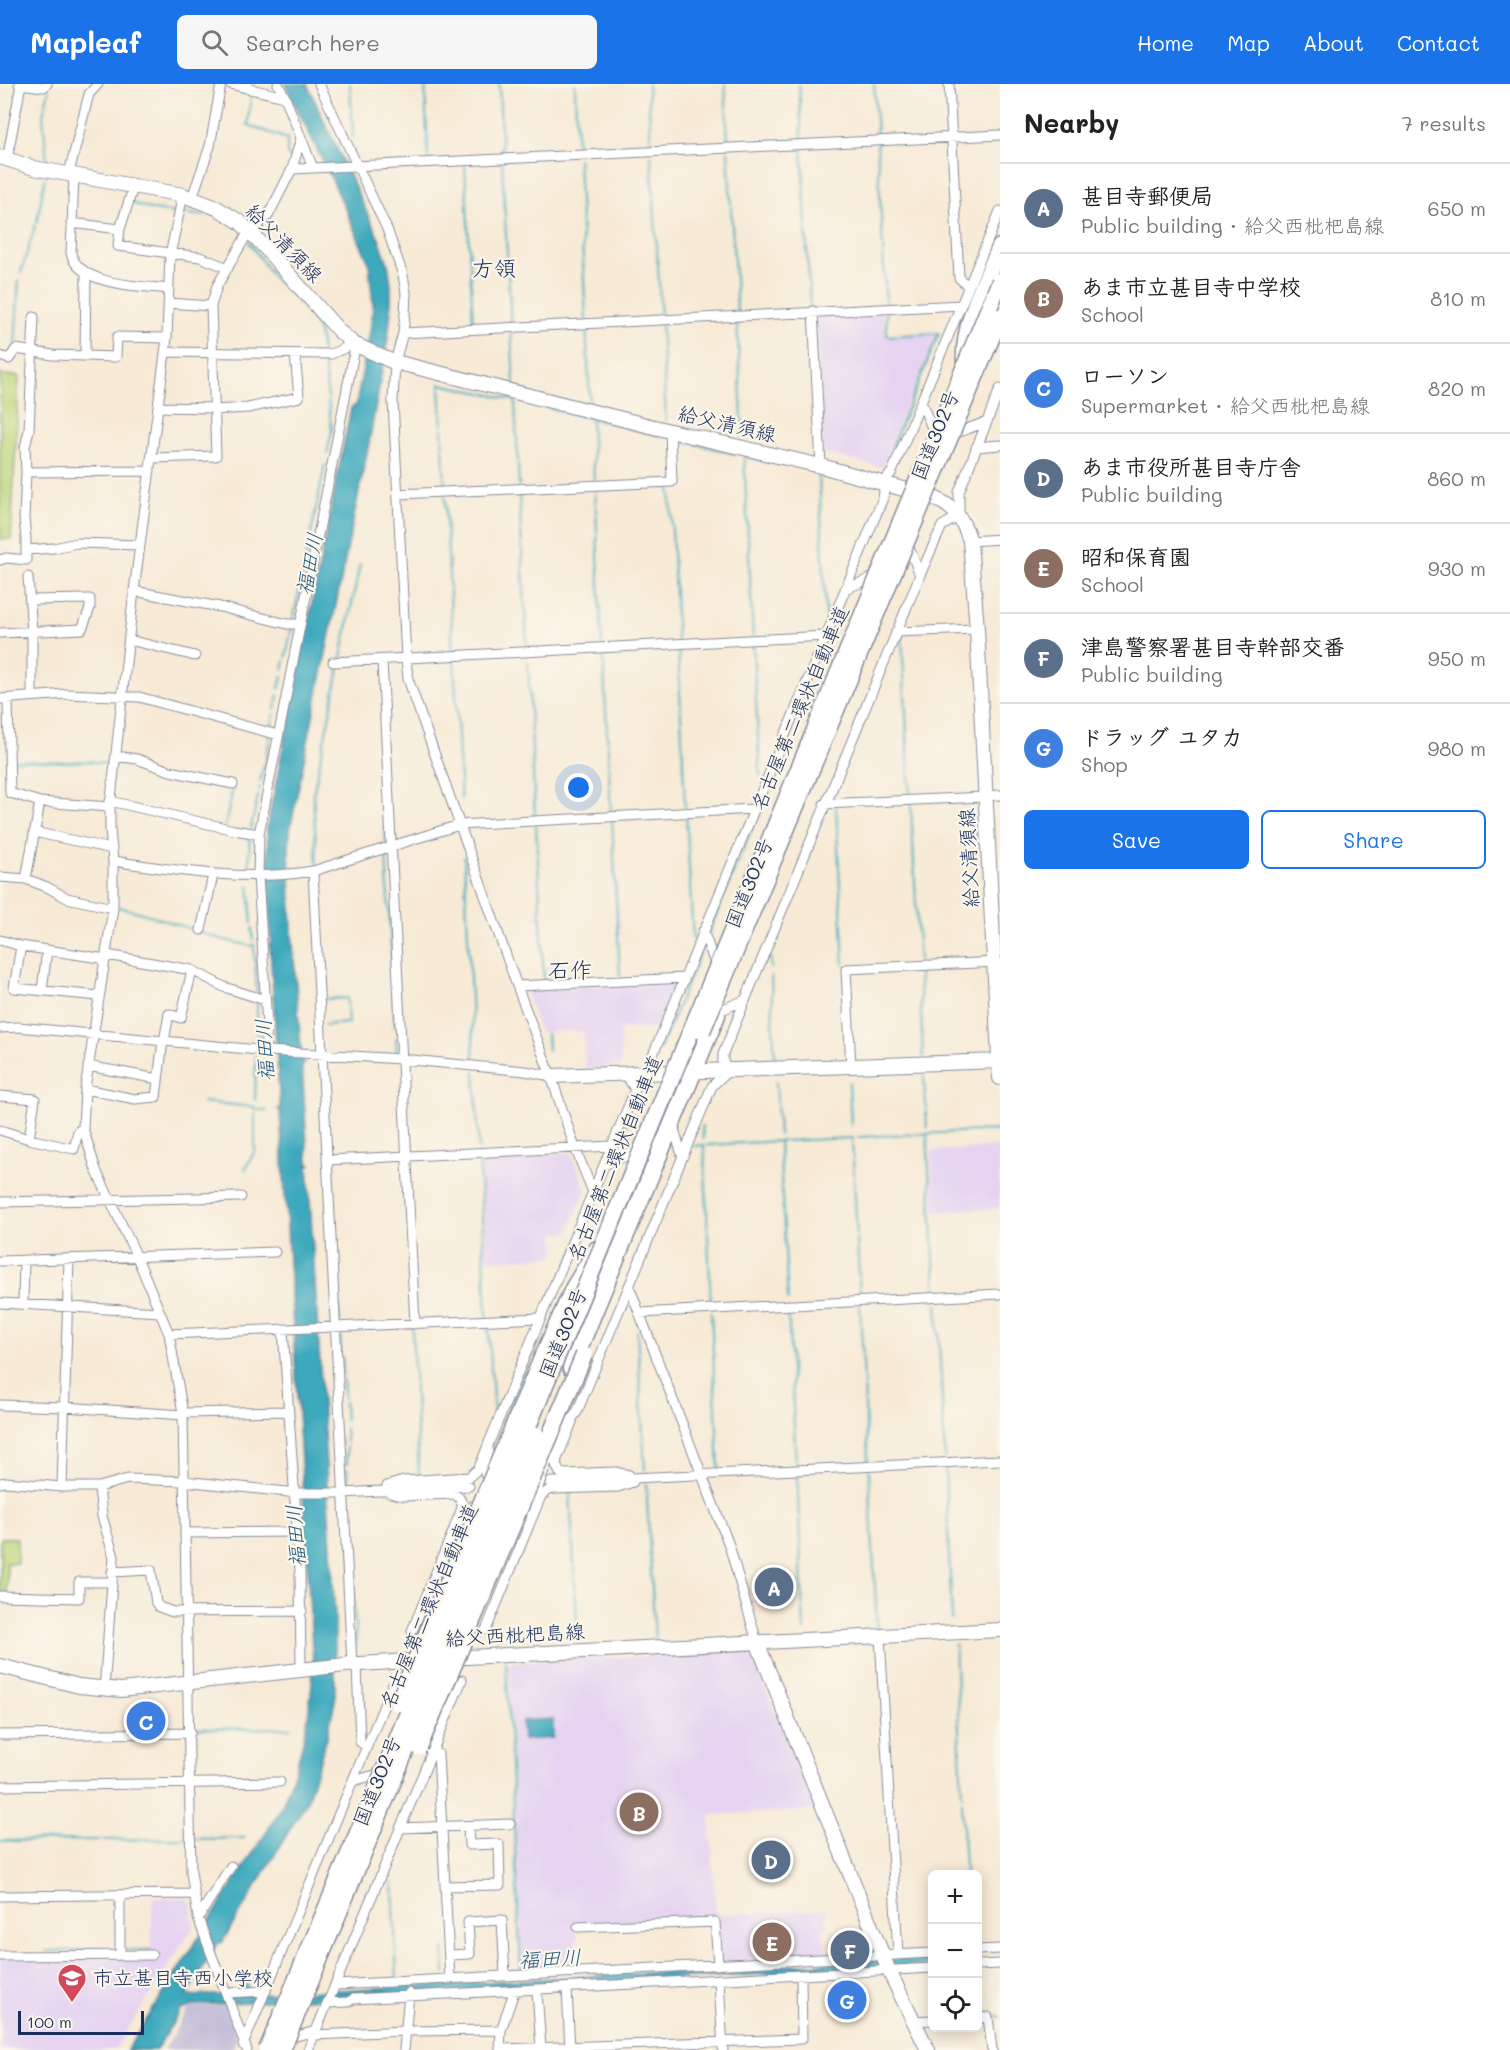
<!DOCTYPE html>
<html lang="en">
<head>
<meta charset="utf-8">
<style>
	:root { --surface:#fff; --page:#f6f6f6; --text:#222; --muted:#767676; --line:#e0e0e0; --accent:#1a73e8 }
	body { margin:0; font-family:Mali,"Klee One",sans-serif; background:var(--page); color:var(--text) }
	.controls { position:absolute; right:18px; bottom:18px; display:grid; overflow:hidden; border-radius:9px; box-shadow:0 3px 15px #0003 }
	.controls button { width:54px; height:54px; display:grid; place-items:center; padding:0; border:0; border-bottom:2px solid var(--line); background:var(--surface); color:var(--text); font:30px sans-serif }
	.scale { position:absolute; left:18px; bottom:15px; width:126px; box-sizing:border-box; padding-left:6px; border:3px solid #1b2f5e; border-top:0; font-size:16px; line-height:21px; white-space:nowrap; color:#1b2f5e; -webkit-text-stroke:4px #fbf7ec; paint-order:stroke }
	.you { position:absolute; left:579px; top:704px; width:21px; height:21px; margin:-15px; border:4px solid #fff; border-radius:50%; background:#1a73e8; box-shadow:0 0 0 9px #1a73e833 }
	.badge { display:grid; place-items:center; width:39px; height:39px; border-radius:50%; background:var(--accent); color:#fff; font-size:20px; font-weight:700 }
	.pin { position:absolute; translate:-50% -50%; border:3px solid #fff; box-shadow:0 2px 6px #0006 }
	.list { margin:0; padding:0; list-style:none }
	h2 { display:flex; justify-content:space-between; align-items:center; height:78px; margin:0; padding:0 24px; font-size:26px }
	h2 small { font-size:20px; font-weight:400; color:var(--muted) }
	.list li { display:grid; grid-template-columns:39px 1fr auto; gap:18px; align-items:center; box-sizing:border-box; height:90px; padding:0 24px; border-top:2px solid var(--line) }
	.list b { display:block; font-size:22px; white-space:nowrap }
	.list p { margin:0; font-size:20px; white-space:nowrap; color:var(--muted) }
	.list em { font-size:20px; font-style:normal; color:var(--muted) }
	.actions { display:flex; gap:12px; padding:18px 24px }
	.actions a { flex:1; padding:14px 0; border:2px solid var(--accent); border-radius:9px; text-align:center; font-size:21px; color:var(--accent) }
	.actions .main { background:var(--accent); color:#fff }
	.icon { flex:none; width:33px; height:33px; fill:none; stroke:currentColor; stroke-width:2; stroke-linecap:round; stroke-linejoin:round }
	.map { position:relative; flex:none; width:1000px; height:1966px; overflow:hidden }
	header { display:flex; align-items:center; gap:36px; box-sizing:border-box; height:84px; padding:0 30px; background:var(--accent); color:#fff }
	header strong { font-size:28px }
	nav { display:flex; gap:33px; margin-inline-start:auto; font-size:21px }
	.search { width:420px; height:54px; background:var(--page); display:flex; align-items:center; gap:15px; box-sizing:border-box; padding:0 21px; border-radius:9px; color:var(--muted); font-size:22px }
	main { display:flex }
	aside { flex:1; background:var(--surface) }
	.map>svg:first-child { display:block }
	.built { fill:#e5d3f1 }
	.industrial { fill:#c7c0d9 }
	.green { fill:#bcd77c; stroke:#6c836d; stroke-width:1.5 }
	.water { fill:#3ea9bd; stroke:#2c6c8e; stroke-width:1.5 }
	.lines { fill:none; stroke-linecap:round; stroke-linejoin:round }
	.stream { stroke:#3ea9bd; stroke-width:2 }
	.street-casing { stroke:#898c9a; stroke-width:11 }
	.secondary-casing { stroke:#898c9a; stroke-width:16 }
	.highway-casing { stroke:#898c9a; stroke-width:19 }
	.street { stroke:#fff; stroke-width:9 }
	.secondary { stroke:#fff; stroke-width:14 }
	.highway { stroke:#fff; stroke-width:16 }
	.highway-bridge-casing { stroke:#898c9a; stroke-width:19; stroke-linecap:butt }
	.highway-bridge { stroke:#fff; stroke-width:16 }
	.labels { text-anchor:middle; stroke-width:4.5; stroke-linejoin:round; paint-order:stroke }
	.street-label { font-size:20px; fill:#1b2f5e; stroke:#fbf7ec }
	.poi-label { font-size:20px; fill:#1b2f5e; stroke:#fbf7ec; text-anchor:start }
	.water-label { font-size:21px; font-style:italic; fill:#275a7f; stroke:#fbf7ec }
	.quarter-label { font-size:22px; fill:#1b2f5e; stroke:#fbf7ec }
</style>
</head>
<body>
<header>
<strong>Mapleaf</strong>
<div class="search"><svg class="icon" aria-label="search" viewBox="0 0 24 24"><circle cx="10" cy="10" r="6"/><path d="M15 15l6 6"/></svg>Search here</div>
<nav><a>Home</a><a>Map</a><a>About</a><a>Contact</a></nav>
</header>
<main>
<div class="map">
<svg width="1000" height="1966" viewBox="0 0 1000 1966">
	<rect width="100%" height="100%" fill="#fbf7ec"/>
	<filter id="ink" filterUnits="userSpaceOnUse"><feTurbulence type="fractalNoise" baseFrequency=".0167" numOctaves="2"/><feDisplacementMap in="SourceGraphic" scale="12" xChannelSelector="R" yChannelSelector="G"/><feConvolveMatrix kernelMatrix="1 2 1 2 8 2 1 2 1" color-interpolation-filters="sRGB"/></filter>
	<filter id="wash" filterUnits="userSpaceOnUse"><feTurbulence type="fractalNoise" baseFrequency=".008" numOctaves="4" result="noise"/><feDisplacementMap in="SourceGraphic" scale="24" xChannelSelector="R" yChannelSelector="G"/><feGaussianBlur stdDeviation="1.35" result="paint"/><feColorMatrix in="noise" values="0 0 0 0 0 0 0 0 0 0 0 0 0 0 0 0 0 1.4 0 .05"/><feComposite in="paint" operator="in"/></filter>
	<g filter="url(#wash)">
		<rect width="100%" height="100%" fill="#f7ead6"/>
		<path class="built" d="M883,226L885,254L937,250L889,363L893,365L886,382L881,383L823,369L816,230Z
			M673,897L675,900L656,944L620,945L621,983L585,985L584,947L540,948L525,906Z
			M999,1063L1000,1124L934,1128L931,1067Z
			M571,1068L586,1107L568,1148L555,1150L556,1165L553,1173L486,1176L480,1074Z
			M742,1568L752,1574L817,1726L710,1731L716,1831L825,1825L827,1844L823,1845L827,1871L720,1878L718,1836L577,1842L578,1886L522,1890L508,1578Z
			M152,1814H186L190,1816L194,1841L115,1966H0V1874L152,1873Z"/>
		<path class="industrial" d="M226,1921L237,1954L232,1966H164L189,1923Z"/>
		<path class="green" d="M0,291L19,292L11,455H0Z
			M0,1454H17V1479H7V1509H0Z"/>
		<path class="water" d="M285,0H307L380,157L388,180L391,200V226L388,254L369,359L298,706L290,746L289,766L292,848L302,978H305V980L302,981L308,1079L311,1081L308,1082L335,1531V1617L327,1653L307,1717L222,1859L218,1858L187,1912L239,1910L238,1895H247L249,1911L932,1873V1881L194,1921L181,1926L156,1966H127L279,1728C300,1681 312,1630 313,1578L280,1026L278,1025L280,1024L270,863L268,861L271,860L267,743L351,324L356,321L370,248L373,221L369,179L335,102Z
			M553,1635V1654L523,1656L522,1637Z"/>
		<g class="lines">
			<path class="stream" d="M350,0L353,54
				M425,0L428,75
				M499,0L502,71
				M575,0L577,69
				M648,0L651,65
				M725,0L728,60
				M799,0L802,56
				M874,0L877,53
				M251,9L248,41L287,55V70L292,75
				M877,59L886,221
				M802,63L810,223
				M728,67L737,229
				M651,71L661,232
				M578,75L586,237
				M47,78L43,31L49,6
				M502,79L511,241
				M465,80L473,239
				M132,119L153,126L176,129
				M181,129L206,132
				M37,137L45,94
				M249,158L274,194L302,221L318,245L322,267
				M21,189L35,142
				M886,226L887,252L939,249L892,362L894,363
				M737,234L743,355
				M661,238L666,336
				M586,242L590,317
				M511,247L514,298
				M15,261L19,195
				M323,274L328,314
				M522,317L660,352
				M591,334L594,397
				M677,355L690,359
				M696,360L737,370
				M327,370L332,347L328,317
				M744,371L753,554
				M745,372L768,378
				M774,379L784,381
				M819,392L826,534
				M670,401L677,556
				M595,404L602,560
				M445,406L440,300L515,316L519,402
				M519,408L527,564
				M445,412L453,568
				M869,459L887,417
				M293,537L325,381
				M902,551L910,713
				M753,559L760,691
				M678,563L685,724
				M603,567L611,729
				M286,573L292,543
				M341,574L360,480
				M454,574L461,715
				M528,577L535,732
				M283,586L285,577
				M279,605L282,592
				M275,625L278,611
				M271,645L274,630
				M266,674L270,652
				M13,676L67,678L88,677L109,680
				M260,698L265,677
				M259,706L260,703
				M384,710L386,761
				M911,720L919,878
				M836,723L844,882
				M686,731L693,855
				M612,735L620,893
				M536,740L544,898
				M225,742L233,704
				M251,744L258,712
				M385,768H386L395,943
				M464,773L474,974
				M317,780L313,711L340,581
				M249,785L250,752
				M249,801L252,839
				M118,823C165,832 207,856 254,862
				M252,844L253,855
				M708,850L778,681
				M254,860L257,911
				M770,872L771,885
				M919,886L923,972
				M771,891L775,978
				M323,913V915L347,914L348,939L325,941
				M547,949L548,967
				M396,954L397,970
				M257,959V918
				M660,965L703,861
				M475,988L479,1065
				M924,992L927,1044
				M776,997L779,1051
				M849,998L851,1042
				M562,1010L581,1061
				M255,1016L256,972
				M203,1018L255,1023V1067L245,1085
				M258,1026L267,1027
				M702,1042L703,1055
				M927,1050L936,1210
				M858,1053L999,1046L1000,1055
				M779,1057L788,1217
				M785,1057L852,1054L860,1215
				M704,1060L711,1222
				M708,1061L782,1057
				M693,1062L704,1061
				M614,1071L630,1031
				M614,1071L624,1065
				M479,1072L487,1233
				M336,1166L338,1192
				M338,1197L339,1215
				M937,1219L945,1373
				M339,1220L340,1238
				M860,1221L868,1379
				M788,1225L796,1382
				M711,1229L719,1386
				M488,1238L494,1328
				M412,1244L419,1392
				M637,1247L645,1386
				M340,1249L341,1267
				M342,1273L343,1290
				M343,1294L344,1313
				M344,1317L345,1336
				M503,1339L609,1083
				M345,1344L346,1359
				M346,1363L347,1381
				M945,1381L952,1536
				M347,1385L348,1402
				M869,1386L877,1544
				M797,1389L804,1547
				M646,1399L655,1555
				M570,1408L578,1557
				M349,1419L356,1563
				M513,1465L523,1441L522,1435
				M480,1544L504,1490
				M955,1560L962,1711
				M506,1578L521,1887
				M194,1645L291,1644
				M962,1718L965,1790
				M196,1755L245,1754
				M0,1757L186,1755
				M393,1799L397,1895
				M444,1865L445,1890
				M124,1866H151
				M46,1867L115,1866
				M991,1933L1000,1932"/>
		</g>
	</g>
	<g filter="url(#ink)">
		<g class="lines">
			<g class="street-casing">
				<path id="street" d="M19,0L44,3L47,0
					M230,0L246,4L247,0
					M278,0L285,13L313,84
					M319,0L387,145L403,191L406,209L405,230L403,249L395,278L393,317L406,574L408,595L517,902L551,992L575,1064L593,1108
					M949,0L959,194L968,202
					M246,4L285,13
					M7,76L21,0
					M292,85L1000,51
					M69,89L89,10L98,0
					M74,90L71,169C78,202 142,202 169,205
					M134,101L120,145L118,162L200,173L228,184
					M183,111L170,171L167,254L134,507L110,723V746L113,777V824L85,1005L83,1044L96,1086L137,1173L169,1250L183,1329L191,1788L198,1834L247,1966
					M192,114L210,62L221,0
					M71,139L120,145
					M168,219L211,222
					M813,227L821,382
					M403,249L961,221
					M165,268L331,270L354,260
					M0,272L9,275L16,265L53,271L85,272L86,190
					M85,272L116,273L117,253L167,254
					M921,318L935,351
					M158,323L214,324
					M214,326L248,324L299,313L295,270
					M959,348L986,338
					M976,363L1000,361
					M151,374L216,372L211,222L217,202L249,147L256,145L263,135L268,132L292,85L301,54
					M26,388L150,387
					M398,410L672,398L670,347
					M970,457L1000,455
					M26,466L54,464L77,459L140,461
					M910,466L920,491
					M0,476L6,474L26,476V455L24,434L26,388L25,363L29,346L34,233
					M28,493L32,548V612
					M845,505L879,491
					M134,507L220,523L287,540H300
					M896,548L977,545
					M0,549L82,545L90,524V515L30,516
					M129,556L195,572
					M382,576L415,1240
					M333,578L825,552
					M0,615L67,610L139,613L278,651
					M8,615L10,709L40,718L110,723
					M116,672L137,675L170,687L233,700
					M985,712L1000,711
					M110,717L234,746L259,750
					M824,720L985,713
					M34,748L112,765
					M113,777C181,787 245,798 313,787L459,741L754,725
					M313,787L352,1581
					M0,793L26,795L47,803L67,814L113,824
					M26,795L40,718
					M201,846L213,791
					M703,847L716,882
					M0,856L21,862L106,875
					M21,862L14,904L99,912
					M107,871L192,886L181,934L169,930L164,957
					M192,886L224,903L265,916
					M517,902L685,894
					M42,907L47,866
					M719,927L745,916
					M0,944L18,943L268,967L401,975L525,987L551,992
					M265,967L267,942L258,791L259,750L354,269V260
					M88,982L158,995
					M851,983L846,885L998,878
					M645,990L883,414L884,407L883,399L892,388L1000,127
					M85,1005L135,1015L156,1013L163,957
					M0,1012L35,1015L29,1055
					M673,1042L682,1071
					M0,1046L29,1055L74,1065L78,1047L83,1044
					M328,1076L612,1062
					M604,1081L666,1055
					M0,1118L241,1113
					M0,1177L275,1168
					M629,1202L729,1461L757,1558
					M0,1219L160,1228
					M23,1220L24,1177
					M639,1229L1000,1210
					M283,1246L300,1487L301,1586
					M169,1250L541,1234
					M0,1321L65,1323L183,1331
					M183,1329L288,1327
					M572,1338L557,1375L556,1381L560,1389L565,1390L615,1388L629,1391
					M485,1390L488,1383V1361L633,1011L635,1005L625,990
					M551,1398L1000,1376
					M0,1399L6,1398L62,1403H99L128,1395L184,1397L297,1409H343L469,1402
					M387,1402L403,1397L469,1393L479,1384L487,1364
					M62,1403L69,1175
					M99,1403L102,1432L114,1473L104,1606
					M390,1409L403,1412L454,1410C468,1417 460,1430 455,1441
					M531,1436C537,1397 552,1359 577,1328L712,1002L728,987L723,978V970L920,491L942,442L959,432V408L1000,305
					M185,1449L292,1448
					M112,1488L151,1486L156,1519L159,1523L173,1528L302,1527
					M454,1489L441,1476L455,1443L468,1431L472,1422
					M0,1512L79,1514V1498H111
					M486,1546L541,1412L549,1406L554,1405L618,1403L633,1398
					M412,1547L441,1476
					M880,1552L898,1871
					M357,1581L360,1658L367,1662
					M0,1651L190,1649
					M430,1666L431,1670H438L450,1895
					M353,1697L382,1689
					M0,1702L280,1698
					M400,1744L510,1740
					M445,1802L500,1801L499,1760L469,1761L468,1742
					M120,1811V1871
					M0,1812L193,1810
					M198,1834L231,1782
					M578,1843L715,1838L718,1881
					M978,1866L1000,1865
					M449,1871L470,1870L468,1838L502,1836L505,1892
					M0,1872L152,1871
					M978,1881L1000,1880
					M719,1896L723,1966
					M336,1901L932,1869
					M567,1905L570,1966
					M537,1907L541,1964
					M226,1909L266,1907
					M328,1919L348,1918L353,1915L932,1884
					M978,1934L988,1933L992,1966
					M913,1937L932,1936
					M314,1951L406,1947L501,1946
					M296,1952L316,1947
					M243,1961L392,1602
					M500,1965L802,1955L801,1892
					M308,1966L462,1596
					M404,1966L409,1909
					M500,1966L501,1946L514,1908"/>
			</g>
			<g class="secondary-casing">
				<path id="secondary" d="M0,73L34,84L183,111L217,124L240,138L261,159L339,247L354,260L391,277L670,347L821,382L932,413C954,422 963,435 970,457L977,545L1000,994
					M551,992L1000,977
					M757,1558L889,1887L928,1966
					M448,1574L1000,1546
					M0,1582L79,1602L121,1606L345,1581L423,1576"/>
			</g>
			<g class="highway-casing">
				<path id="highway" d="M965,280C962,240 985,199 1000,163
					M542,1274L574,1203L597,1165
					M571,1284L717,931"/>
			</g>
			<use href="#street" class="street"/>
			<use href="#secondary" class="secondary"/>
			<use href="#highway" class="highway"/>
			<g class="highway-bridge-casing">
				<path id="highway-bridge" d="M702,947L1000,233
					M398,1619L542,1274
					M419,1663L584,1271
					M267,1966L524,1352L1000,197
					M282,1966L536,1351"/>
			</g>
			<use href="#highway-bridge" class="highway-bridge"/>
		</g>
	</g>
	<defs>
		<g id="school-pin" transform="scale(1.5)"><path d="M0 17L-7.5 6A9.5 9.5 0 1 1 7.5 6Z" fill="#d1495b" stroke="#fbf7ec"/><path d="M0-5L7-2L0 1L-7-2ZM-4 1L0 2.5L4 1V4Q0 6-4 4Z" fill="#fff"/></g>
	</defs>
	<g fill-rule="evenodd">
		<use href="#school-pin" x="72" y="1894"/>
	</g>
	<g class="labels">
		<g class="street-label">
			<text transform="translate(284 159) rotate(46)" y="7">給父清須線</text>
			<text transform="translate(727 340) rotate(13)" y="7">給父清須線</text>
			<text transform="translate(935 351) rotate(-68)" y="7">国道302号</text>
			<text transform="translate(800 624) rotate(-67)" y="7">名古屋第二環状自動車道</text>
			<text transform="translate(969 774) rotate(-93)" y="7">給父清須線</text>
			<text transform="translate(749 799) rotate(-68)" y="7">国道302号</text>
			<text transform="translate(615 1074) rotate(-68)" y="7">名古屋第二環状自動車道</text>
			<text transform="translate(563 1249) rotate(-68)" y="7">国道302号</text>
			<text transform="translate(429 1522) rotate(-67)" y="7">名古屋第二環状自動車道</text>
			<text transform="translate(515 1551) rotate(-3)" y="7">給父西枇杷島線</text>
			<text transform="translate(377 1697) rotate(-68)" y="7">国道302号</text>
		</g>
		<g class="poi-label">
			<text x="93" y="1901">市立甚目寺西小学校</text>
		</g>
		<g class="water-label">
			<text transform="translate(310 480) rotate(-79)" y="7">福田川</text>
			<text transform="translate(265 966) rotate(-93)" y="7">福田川</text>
			<text transform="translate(296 1452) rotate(-94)" y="7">福田川</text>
			<text transform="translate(550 1875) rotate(-3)" y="7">福田川</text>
		</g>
		<g class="quarter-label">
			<text x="494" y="192">方領</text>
			<text x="570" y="894">石作</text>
		</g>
	</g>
</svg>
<div class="controls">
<button>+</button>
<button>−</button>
<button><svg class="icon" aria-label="locate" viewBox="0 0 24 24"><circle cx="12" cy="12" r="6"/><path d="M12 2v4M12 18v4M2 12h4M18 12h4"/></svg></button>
</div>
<div class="scale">100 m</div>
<div class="you"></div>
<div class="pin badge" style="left:774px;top:1503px;background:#5c6f8a">A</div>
<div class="pin badge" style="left:639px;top:1728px;background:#8d6e63">B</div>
<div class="pin badge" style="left:146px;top:1637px;background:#3f7fe0">C</div>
<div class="pin badge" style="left:771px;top:1776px;background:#5c6f8a">D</div>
<div class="pin badge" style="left:772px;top:1858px;background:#8d6e63">E</div>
<div class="pin badge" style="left:850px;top:1866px;background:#5c6f8a">F</div>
<div class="pin badge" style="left:847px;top:1916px;background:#3f7fe0">G</div>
</div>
<aside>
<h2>Nearby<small>7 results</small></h2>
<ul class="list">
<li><span class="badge" style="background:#5c6f8a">A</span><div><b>甚目寺郵便局</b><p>Public building · 給父西枇杷島線</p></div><em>650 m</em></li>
<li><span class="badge" style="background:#8d6e63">B</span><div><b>あま市立甚目寺中学校</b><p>School</p></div><em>810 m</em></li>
<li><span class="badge" style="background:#3f7fe0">C</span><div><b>ローソン</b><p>Supermarket · 給父西枇杷島線</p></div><em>820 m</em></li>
<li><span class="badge" style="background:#5c6f8a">D</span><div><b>あま市役所甚目寺庁舎</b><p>Public building</p></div><em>860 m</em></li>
<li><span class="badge" style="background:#8d6e63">E</span><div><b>昭和保育園</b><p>School</p></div><em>930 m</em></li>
<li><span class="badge" style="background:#5c6f8a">F</span><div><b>津島警察署甚目寺幹部交番</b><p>Public building</p></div><em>950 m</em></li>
<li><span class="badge" style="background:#3f7fe0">G</span><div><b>ドラッグ ユタカ</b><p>Shop</p></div><em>980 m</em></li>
</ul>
<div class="actions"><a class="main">Save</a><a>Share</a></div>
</aside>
</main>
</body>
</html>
